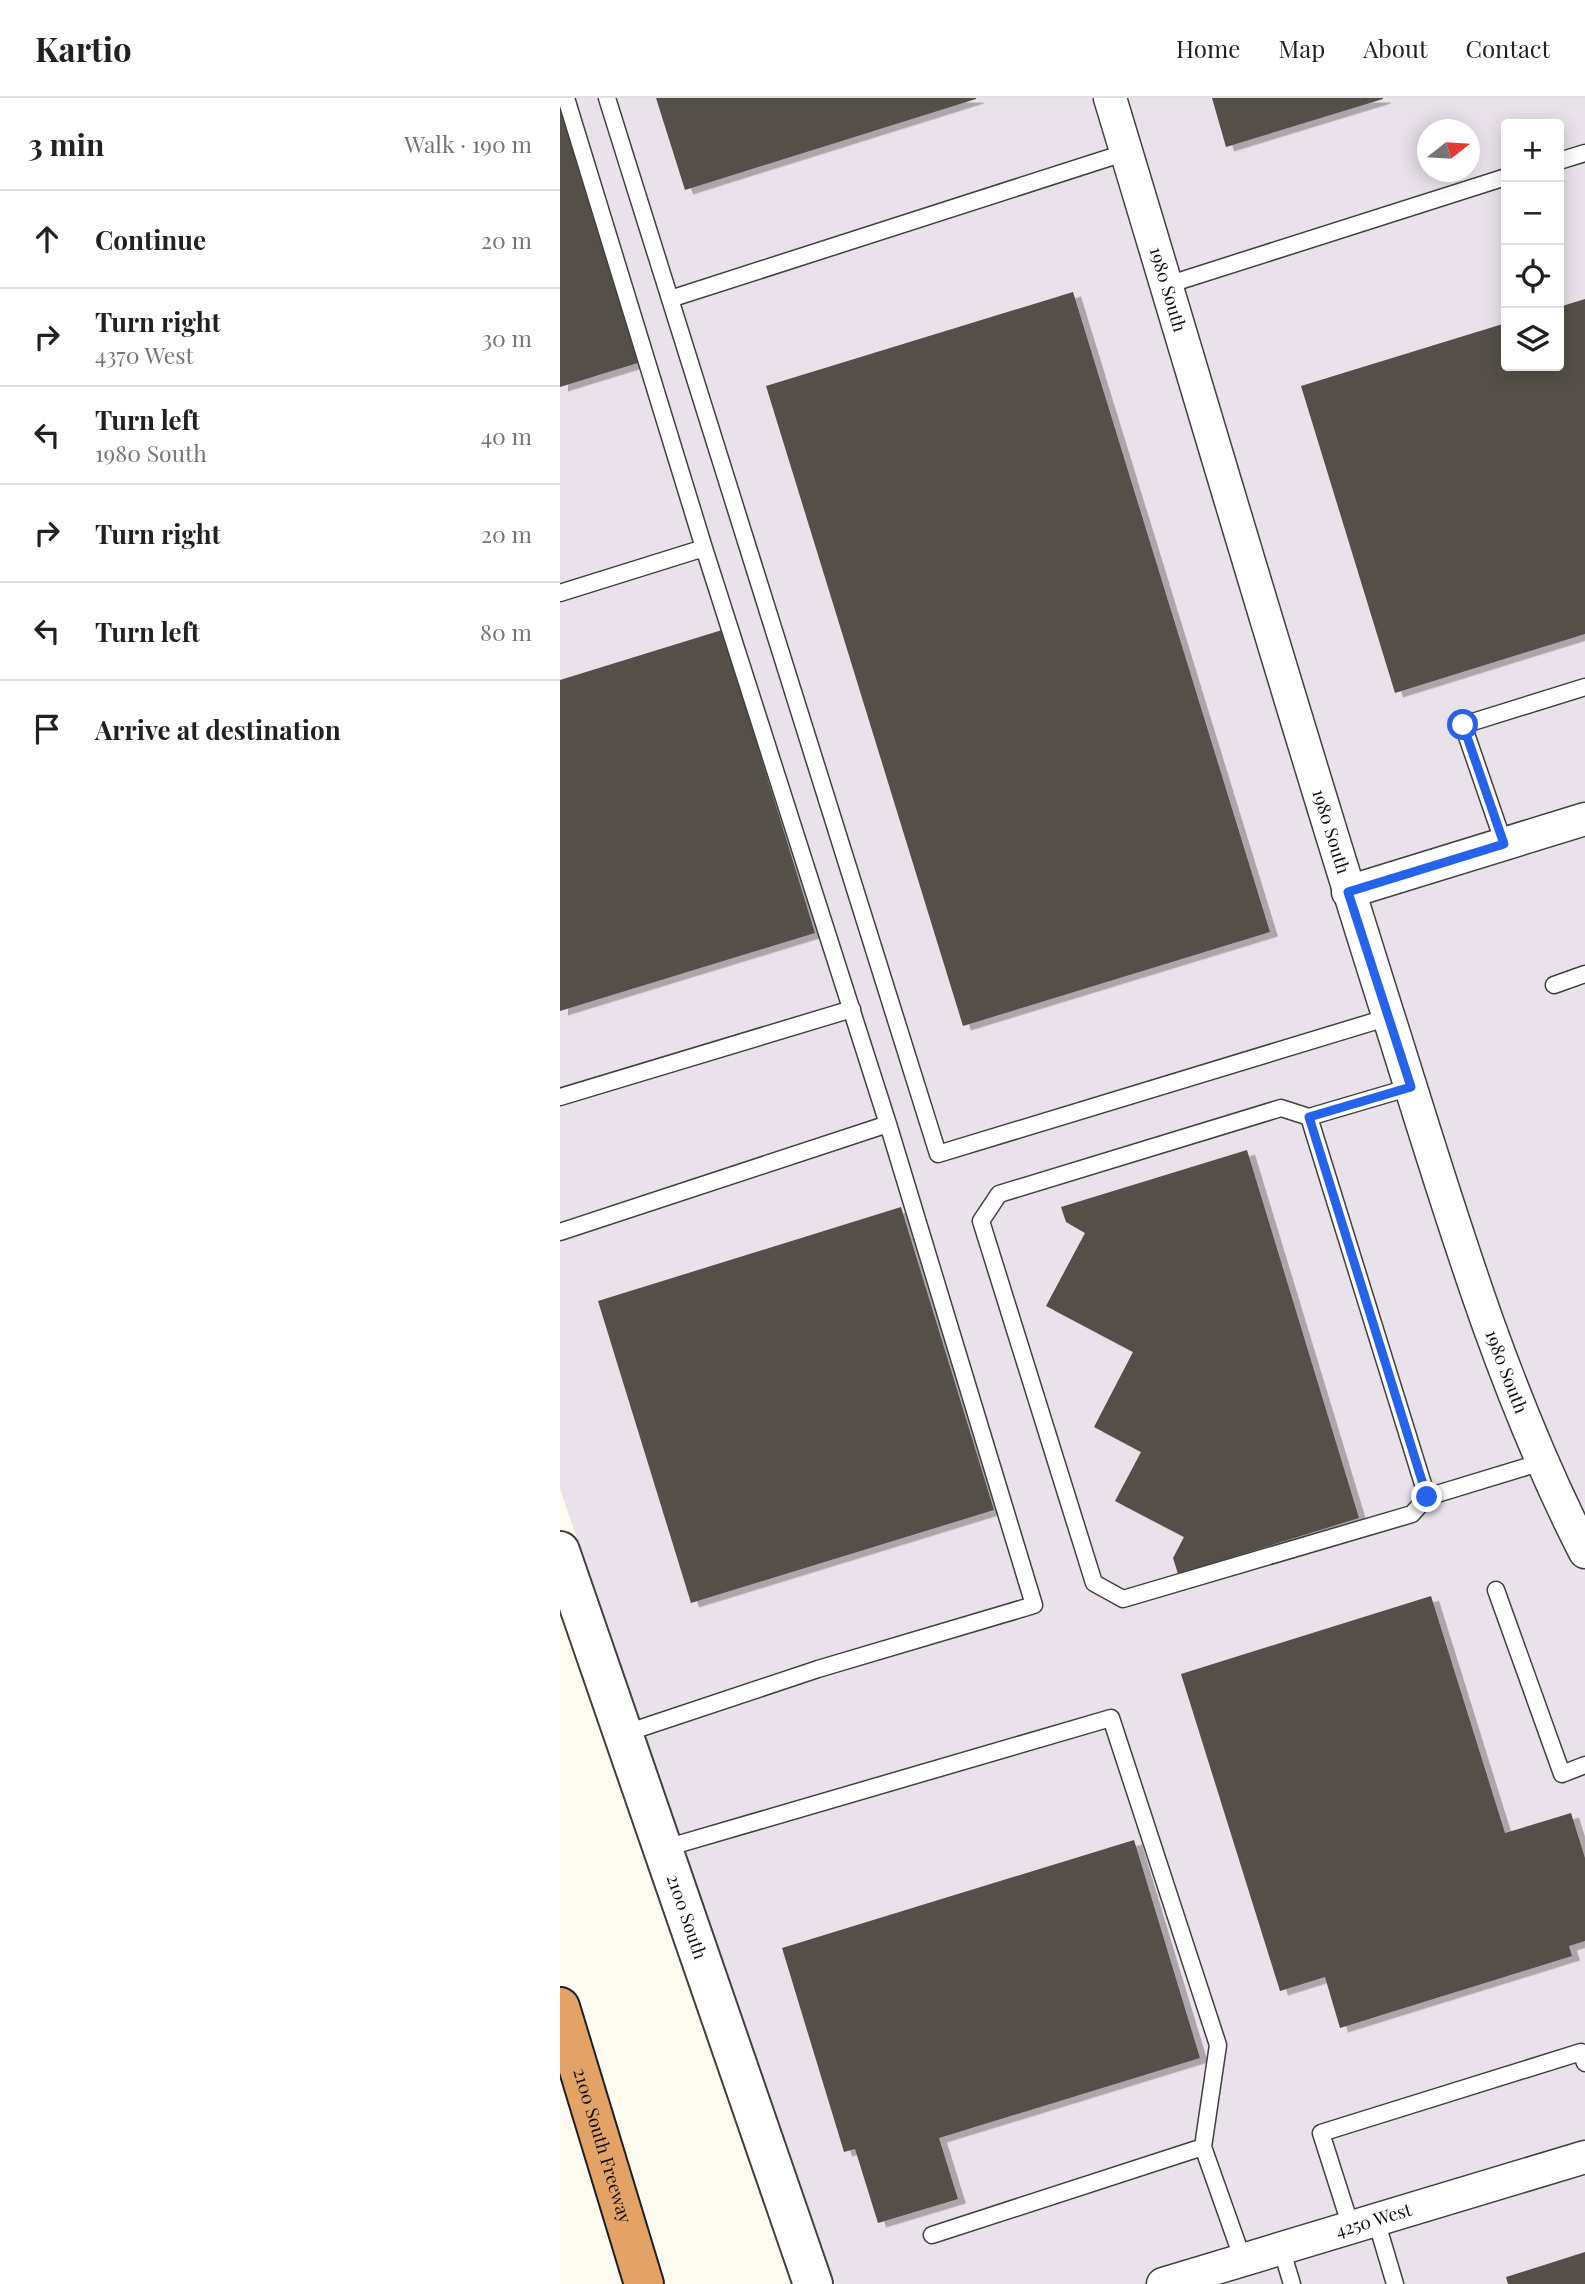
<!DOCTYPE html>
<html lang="en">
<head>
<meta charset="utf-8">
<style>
	:root { --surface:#fff; --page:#f2f2f2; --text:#202124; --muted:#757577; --line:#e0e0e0 }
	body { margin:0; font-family:"Playfair Display",serif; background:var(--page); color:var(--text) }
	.controls { position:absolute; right:21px; top:21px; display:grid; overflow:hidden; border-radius:7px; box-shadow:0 4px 18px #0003 }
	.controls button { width:63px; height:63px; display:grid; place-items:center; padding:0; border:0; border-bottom:2px solid var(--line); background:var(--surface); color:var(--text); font:35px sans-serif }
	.compass { position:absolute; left:857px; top:21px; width:63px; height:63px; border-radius:50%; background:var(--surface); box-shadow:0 4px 18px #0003; rotate:73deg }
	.stop { position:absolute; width:21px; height:21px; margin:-16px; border:5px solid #2563eb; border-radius:50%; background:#fff }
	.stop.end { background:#2563eb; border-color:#fff; box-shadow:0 2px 7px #0008 }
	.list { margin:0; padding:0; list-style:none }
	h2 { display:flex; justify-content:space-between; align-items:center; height:91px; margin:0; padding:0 28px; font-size:30px }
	h2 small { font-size:23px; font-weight:400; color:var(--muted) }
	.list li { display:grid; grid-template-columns:46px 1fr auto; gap:21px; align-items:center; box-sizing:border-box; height:98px; padding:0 28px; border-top:2px solid var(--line) }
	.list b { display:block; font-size:26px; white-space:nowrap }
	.list p { margin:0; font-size:23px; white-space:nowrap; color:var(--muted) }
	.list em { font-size:23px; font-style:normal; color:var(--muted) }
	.icon { flex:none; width:38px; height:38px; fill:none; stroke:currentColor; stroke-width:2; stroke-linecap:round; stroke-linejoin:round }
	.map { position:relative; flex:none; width:1025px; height:2186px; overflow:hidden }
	header { display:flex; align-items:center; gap:42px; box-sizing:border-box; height:98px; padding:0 35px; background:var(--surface); border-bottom:2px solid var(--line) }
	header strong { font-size:33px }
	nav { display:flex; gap:38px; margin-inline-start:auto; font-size:24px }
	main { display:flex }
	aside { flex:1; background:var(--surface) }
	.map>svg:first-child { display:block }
	.industrial { fill:#eae2ea; fill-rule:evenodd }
	.building { fill:#544f4a; filter:url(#shadow) }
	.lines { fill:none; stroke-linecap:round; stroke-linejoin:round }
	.service-casing { stroke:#404040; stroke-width:19 }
	.minor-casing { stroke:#404040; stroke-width:35 }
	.tertiary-casing { stroke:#404040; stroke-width:42 }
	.motorway-casing { stroke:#1e1e1e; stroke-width:42 }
	.service { stroke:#fff; stroke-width:16 }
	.minor { stroke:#fff; stroke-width:32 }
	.tertiary { stroke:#fff; stroke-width:38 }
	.motorway { stroke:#e3a367; stroke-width:38 }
	.route { stroke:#2563eb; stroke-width:9 }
	.labels { text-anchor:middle; stroke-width:7; stroke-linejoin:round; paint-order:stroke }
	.street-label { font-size:18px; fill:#0d0d0d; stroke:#fff }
</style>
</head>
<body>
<header>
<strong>Kartio</strong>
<nav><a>Home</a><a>Map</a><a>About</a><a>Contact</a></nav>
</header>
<main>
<aside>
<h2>3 min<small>Walk · 190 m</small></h2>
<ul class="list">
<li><svg class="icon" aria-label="ahead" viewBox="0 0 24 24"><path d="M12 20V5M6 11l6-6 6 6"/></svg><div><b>Continue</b></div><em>20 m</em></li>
<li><svg class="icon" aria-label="right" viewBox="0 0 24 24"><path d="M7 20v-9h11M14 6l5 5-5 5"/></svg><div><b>Turn right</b><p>4370 West</p></div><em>30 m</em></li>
<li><svg class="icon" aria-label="left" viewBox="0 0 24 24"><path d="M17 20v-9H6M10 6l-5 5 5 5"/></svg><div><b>Turn left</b><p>1980 South</p></div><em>40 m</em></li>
<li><svg class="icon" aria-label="right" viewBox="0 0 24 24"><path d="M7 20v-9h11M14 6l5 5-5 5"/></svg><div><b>Turn right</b></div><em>20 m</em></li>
<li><svg class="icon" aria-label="left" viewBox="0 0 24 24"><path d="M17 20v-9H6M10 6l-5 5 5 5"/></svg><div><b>Turn left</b></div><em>80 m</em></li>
<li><svg class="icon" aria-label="arrive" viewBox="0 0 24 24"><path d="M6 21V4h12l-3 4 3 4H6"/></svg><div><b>Arrive at destination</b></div></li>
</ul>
</aside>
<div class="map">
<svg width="1025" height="2186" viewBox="0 0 1025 2186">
	<defs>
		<filter id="shadow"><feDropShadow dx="8" dy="4.5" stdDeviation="0" flood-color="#0004"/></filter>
	</defs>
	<rect width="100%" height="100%" fill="#fdfbef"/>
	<path class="industrial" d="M0,0H1025V2186H275L0,1391ZM946,26H999V268H946ZM867,32H909V74H867Z"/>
	<path class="building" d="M96,0H416V1L125,92Z
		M652,0H823V1L666,49Z
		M0,5L81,264L0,289Z
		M513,194L710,834L403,928L206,288Z
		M1025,201V536L835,595L741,288L946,225V268H999V209Z
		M162,532L255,835L0,913V582Z
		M687,1052L799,1420L618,1476L613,1460L624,1439L555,1403L581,1354L534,1329L573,1254L486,1208L525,1135L506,1124L501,1109Z
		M341,1109L434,1412L131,1505L38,1203Z
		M871,1498L945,1735L1011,1715L1025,1760V1843L1009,1848L1012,1858L780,1930L765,1879L720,1893L621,1576Z
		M574,1742L640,1960L379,2040L398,2101L318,2125L295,2051L284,2054L222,1850Z
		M1025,2154V2186H948L946,2179Z"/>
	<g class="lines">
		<g class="service-casing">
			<path id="service" d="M6,0L144,450L328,1026L474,1507L258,1571L63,1636
				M47,0L378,1056L829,919
				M999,63L1025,55
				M607,187L946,79
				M110,201L567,54
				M0,495L144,450
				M944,746L903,627L1025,589
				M994,887L1025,876
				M851,989L749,1019L721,1010L439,1096L421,1123L534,1485L563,1501L852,1416L867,1399L982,1364
				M0,999L292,911
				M749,1019L867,1399
				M0,1134L328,1026
				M936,1492L1002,1676L1025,1667
				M102,1751L551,1620L658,1947L643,2049L683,2162
				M816,2122L835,2186
				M791,2129L761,2035L1021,1954L1025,1965
				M372,2137L643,2049
				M721,2150L732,2186"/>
		</g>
		<g class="minor-casing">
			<g id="minor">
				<path id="s1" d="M550,0C643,307 732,615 829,920C886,1100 939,1286 1025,1454"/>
				<path d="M788,794L1025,721"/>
				<path id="s2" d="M603,2186L1025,2059"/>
			</g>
		</g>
		<g class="tertiary-casing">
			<g id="tertiary">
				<path id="s3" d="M0,1453L253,2186"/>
			</g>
		</g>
		<g class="motorway-casing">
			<g id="motorway">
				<path id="s4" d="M0,1909L84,2186"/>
			</g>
		</g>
		<use href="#service" class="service"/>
		<use href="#minor" class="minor"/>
		<use href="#tertiary" class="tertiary"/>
		<use href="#motorway" class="motorway"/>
	</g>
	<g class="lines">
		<path class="route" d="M867,1399L749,1019L851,989L788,794L944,746L903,627"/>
	</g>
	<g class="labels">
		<g class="street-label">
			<text dy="6" stroke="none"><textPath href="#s1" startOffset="200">1980 South</textPath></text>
			<text dy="6" stroke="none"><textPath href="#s1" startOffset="766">1980 South</textPath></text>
			<text dy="6" stroke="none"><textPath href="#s1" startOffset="1334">1980 South</textPath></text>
			<text dy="6" stroke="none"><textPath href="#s3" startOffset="387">2100 South</textPath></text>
			<text dy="6" stroke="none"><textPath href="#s4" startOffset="145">2100 South Freeway</textPath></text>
			<text dy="6" stroke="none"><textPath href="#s2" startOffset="220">4250 West</textPath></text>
		</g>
	</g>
</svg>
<div class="controls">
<button>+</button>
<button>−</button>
<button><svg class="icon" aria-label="locate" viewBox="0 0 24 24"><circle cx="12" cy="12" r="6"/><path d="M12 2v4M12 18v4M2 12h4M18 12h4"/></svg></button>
<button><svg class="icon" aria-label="layers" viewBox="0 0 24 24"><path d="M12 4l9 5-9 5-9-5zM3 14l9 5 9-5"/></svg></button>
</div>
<svg class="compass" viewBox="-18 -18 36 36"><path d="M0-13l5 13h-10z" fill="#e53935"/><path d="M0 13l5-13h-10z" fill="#757577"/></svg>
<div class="stop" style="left:903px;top:627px"></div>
<div class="stop end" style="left:867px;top:1399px"></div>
</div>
</main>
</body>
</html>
